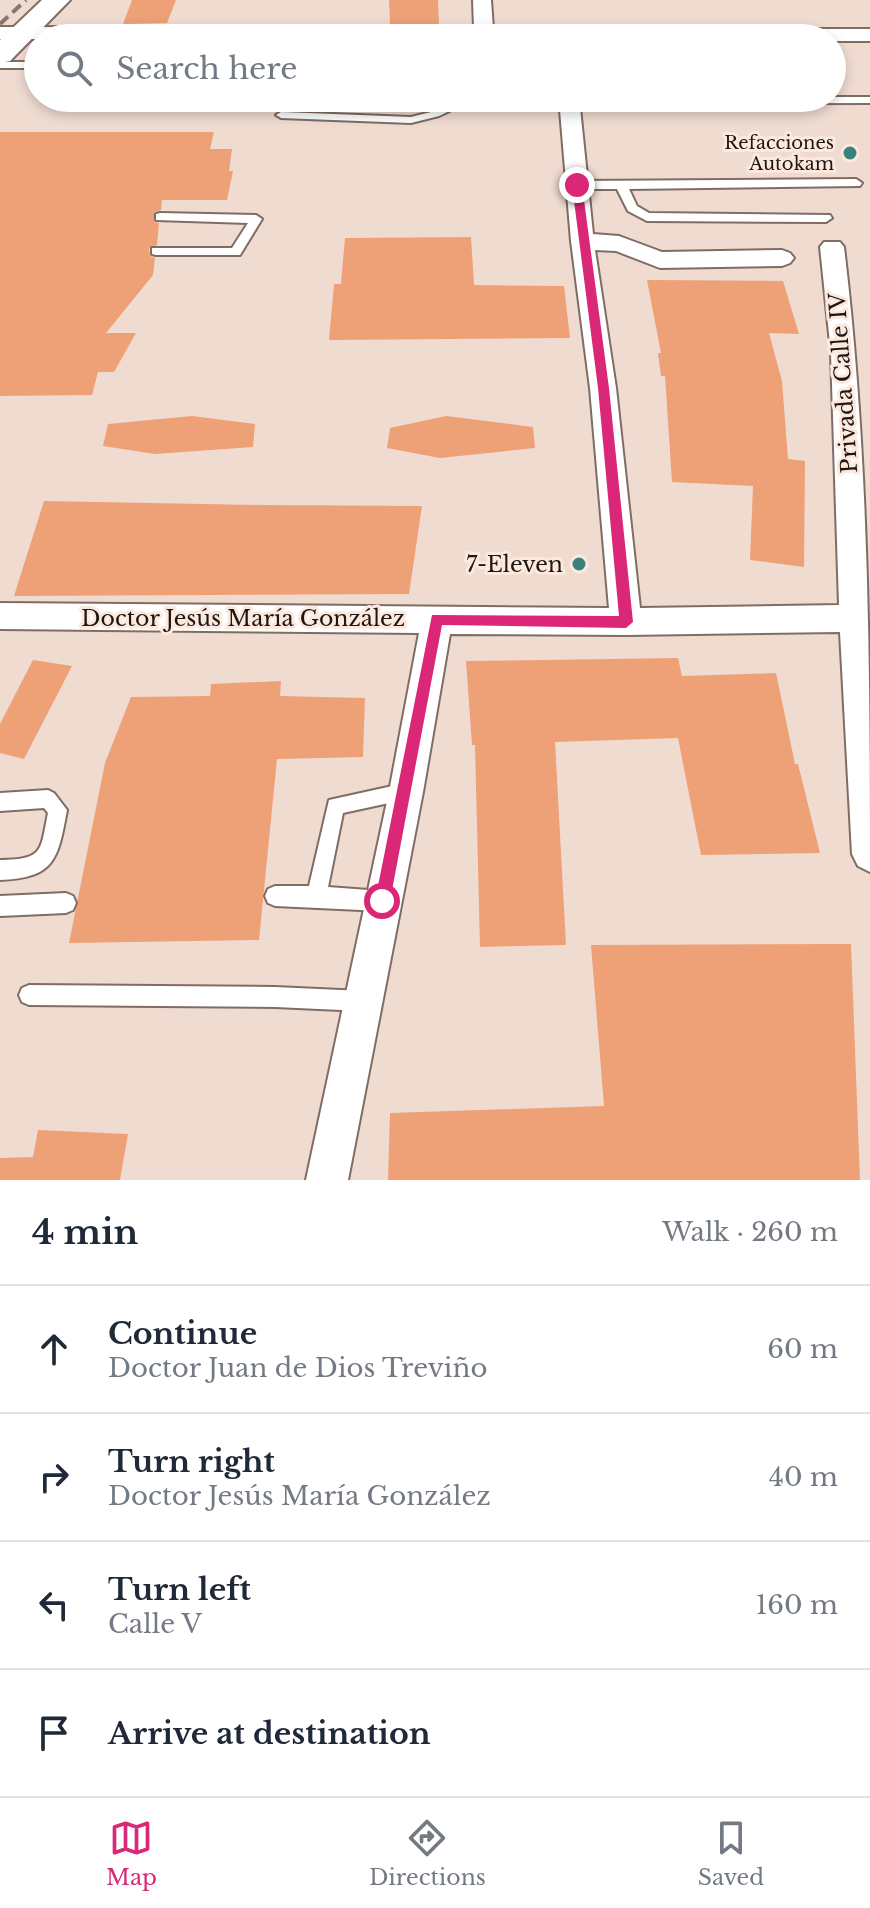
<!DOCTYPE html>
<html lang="en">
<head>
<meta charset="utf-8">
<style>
	:root { --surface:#fff; --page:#f2f2f3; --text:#1f2937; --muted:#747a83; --line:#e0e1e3; --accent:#db2777 }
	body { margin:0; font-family:"Libre Baskerville",serif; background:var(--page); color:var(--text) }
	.stop { position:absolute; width:24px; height:24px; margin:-18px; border:6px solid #db2777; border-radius:50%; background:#fff }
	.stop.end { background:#db2777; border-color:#fff; box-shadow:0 2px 8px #0008 }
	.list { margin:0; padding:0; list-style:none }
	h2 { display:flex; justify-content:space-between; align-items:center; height:104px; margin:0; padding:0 32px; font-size:34px }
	h2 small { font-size:26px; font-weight:400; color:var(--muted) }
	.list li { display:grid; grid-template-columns:52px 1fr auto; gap:24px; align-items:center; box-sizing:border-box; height:128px; padding:0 32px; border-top:2px solid var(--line) }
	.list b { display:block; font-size:30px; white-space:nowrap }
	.list p { margin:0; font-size:26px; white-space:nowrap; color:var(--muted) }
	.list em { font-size:26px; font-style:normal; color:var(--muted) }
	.icon { flex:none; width:44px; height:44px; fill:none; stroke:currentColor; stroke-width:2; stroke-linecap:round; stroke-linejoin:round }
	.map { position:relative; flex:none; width:870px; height:1180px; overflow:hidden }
	.search { position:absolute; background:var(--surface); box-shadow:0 4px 12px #0003; left:24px; right:24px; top:24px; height:88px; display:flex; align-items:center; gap:20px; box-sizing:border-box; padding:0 28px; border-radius:44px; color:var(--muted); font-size:30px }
	.sheet { height:616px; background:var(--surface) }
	nav { display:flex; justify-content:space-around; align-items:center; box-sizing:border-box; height:112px; border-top:2px solid var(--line); background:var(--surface); font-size:22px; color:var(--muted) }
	nav a { display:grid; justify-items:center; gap:4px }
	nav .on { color:var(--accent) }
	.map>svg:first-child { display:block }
	.building { fill:#eea076 }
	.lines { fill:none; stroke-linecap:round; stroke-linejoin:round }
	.service-casing { stroke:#7f6d64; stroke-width:4 }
	.minor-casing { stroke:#7f6d64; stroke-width:4 }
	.primary-casing { stroke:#7f6d64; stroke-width:4 }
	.service { fill:#fff; fill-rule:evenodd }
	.minor { fill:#fff; fill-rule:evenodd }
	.primary { fill:#fff; fill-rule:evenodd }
	.rail { stroke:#857770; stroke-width:4; stroke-dasharray:11 6; stroke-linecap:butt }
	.route { fill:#db2777 }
	.poi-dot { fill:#3a827c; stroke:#fde8de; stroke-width:3 }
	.labels { text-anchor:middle; stroke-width:6; stroke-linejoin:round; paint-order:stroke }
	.far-poi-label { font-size:18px; fill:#1d1612; stroke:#fde8de; text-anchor:end }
	.street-label { font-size:22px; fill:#1d1612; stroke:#fde8de }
	.poi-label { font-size:22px; fill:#1d1612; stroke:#fde8de; text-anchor:end }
</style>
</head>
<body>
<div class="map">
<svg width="870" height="1180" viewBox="0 0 870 1180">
	<rect width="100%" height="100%" fill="#f0dbd1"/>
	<path class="building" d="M132,0H176L167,23L123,24Z
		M389,0H438L439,25H390Z
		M0,132H214L210,149H232L229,171H233L227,200H162L161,210L154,212V222L159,223L157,245L149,248L150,256L155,258L153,275L106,333H136L114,372H98L92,395L0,396Z
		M471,237L474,285L564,286L570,338L329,340L334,284H341L345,238Z
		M647,280L783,281L799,334L769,333L782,381L788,459L805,461L804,567L750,560L753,486L672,482L665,376H661L658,353H661Z
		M192,416L255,424L253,447L155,454L103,446L108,424Z
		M446,416L533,427L535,448L440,458L387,448L390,428Z
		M44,501L262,505L422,506L409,594L14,596Z
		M678,658L682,676L776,673L795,764H798L820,853L701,855L678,738L555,742L566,945L480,947L475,745H472L466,661Z
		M33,660L72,666L24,759L0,753V724Z
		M281,681L280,696L365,698L363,757L277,759L259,940L69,943L105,763L131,697L210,696L211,684Z
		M851,944L860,1180H388L390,1113L604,1106L591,945Z
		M38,1130L128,1134L120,1180H0V1158L33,1157Z"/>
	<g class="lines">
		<g class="service-casing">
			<path id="service" d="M0,62H38V68H0Z
				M832,97H870V103L464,104L439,116L411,123L281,118L276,115L281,112L411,117L431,112L461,98Z
				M856,179L862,183L860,186L629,189L637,206L649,213L830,215L832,218L826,222L647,221L628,211L617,189H577L571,185L577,181Z
				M160,213L256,215L262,219L240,255H156L152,254V248H232L248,223L156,220V214Z
				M406,783L412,786L415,792L412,798L343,813L328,887L382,891L389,894L392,901L389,908L382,911L275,906L268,903L265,896L268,889L275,886H309L329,800Z
				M48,790L54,793L67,810C58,859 55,878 0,880V860C44,859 40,852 48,813L44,808L0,811V793Z
				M66,893L73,896L76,903L73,910L66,913L0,916V896Z
				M29,985L275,987L363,991L370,994L373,1001L370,1008L363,1011L275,1007L29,1005L22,1002L19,995L22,988Z"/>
		</g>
		<g class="minor-casing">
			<path id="minor" d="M473,0H491L493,29H870V41H832V38L0,39V27L474,28Z
				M559,98H579L593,234L619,236L662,252L782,250L790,253L794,258L790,263L782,266L660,268L616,251L595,250L616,388L640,608L839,605L831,353L820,247L824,242H840L844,247C869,455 870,662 870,872L858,866L852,854L840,632L626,635L450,634L423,792L348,1180H306L389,792L419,633L0,629V603L609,608L590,388L571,241Z"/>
		</g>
		<g class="primary-casing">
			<path id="primary" d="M42,0H70L10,61L0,63V40Z"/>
		</g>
		<use href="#service" class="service"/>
		<use href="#minor" class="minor"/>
		<use href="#primary" class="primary"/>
		<path class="rail" d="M0,24L26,0"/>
	</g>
	<path class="route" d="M577,182L582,185L609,388L633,622L626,628L442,625L390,901L382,909L375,901L432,615L619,616L598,388L572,185Z"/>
	<g class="poi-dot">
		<circle cx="850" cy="153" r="8"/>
		<circle cx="579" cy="564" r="8"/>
	</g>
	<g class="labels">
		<g class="far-poi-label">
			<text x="834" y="149">Refacciones<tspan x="834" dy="21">Autokam</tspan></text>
		</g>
		<g class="street-label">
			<text transform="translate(843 383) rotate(-94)" y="8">Privada Calle IV</text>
			<text x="243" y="626">Doctor Jesús María González</text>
		</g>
		<g class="poi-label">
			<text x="563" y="572">7-Eleven</text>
		</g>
	</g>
</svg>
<div class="stop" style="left:382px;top:901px"></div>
<div class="stop end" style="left:577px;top:185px"></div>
<div class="search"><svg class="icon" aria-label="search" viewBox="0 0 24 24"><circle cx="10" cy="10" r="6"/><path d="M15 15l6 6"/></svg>Search here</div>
</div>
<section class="sheet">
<h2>4 min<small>Walk · 260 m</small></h2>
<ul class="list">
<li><svg class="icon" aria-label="ahead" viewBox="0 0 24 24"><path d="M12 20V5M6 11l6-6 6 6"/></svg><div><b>Continue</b><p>Doctor Juan de Dios Treviño</p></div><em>60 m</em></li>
<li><svg class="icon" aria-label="right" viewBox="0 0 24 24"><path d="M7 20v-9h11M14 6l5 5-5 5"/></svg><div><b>Turn right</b><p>Doctor Jesús María González</p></div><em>40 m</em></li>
<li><svg class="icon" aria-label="left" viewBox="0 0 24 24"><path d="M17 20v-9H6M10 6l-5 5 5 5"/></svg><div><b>Turn left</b><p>Calle V</p></div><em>160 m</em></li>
<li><svg class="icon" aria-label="arrive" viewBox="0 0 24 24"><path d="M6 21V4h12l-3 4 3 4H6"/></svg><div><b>Arrive at destination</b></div></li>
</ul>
</section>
<nav>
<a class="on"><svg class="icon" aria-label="map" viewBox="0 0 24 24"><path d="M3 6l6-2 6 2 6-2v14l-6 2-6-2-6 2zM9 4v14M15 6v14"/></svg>Map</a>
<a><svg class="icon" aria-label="directions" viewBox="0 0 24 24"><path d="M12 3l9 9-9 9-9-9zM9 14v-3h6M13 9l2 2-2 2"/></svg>Directions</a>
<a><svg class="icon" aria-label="saved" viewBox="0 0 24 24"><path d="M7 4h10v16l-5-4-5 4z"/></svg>Saved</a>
</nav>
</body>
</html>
